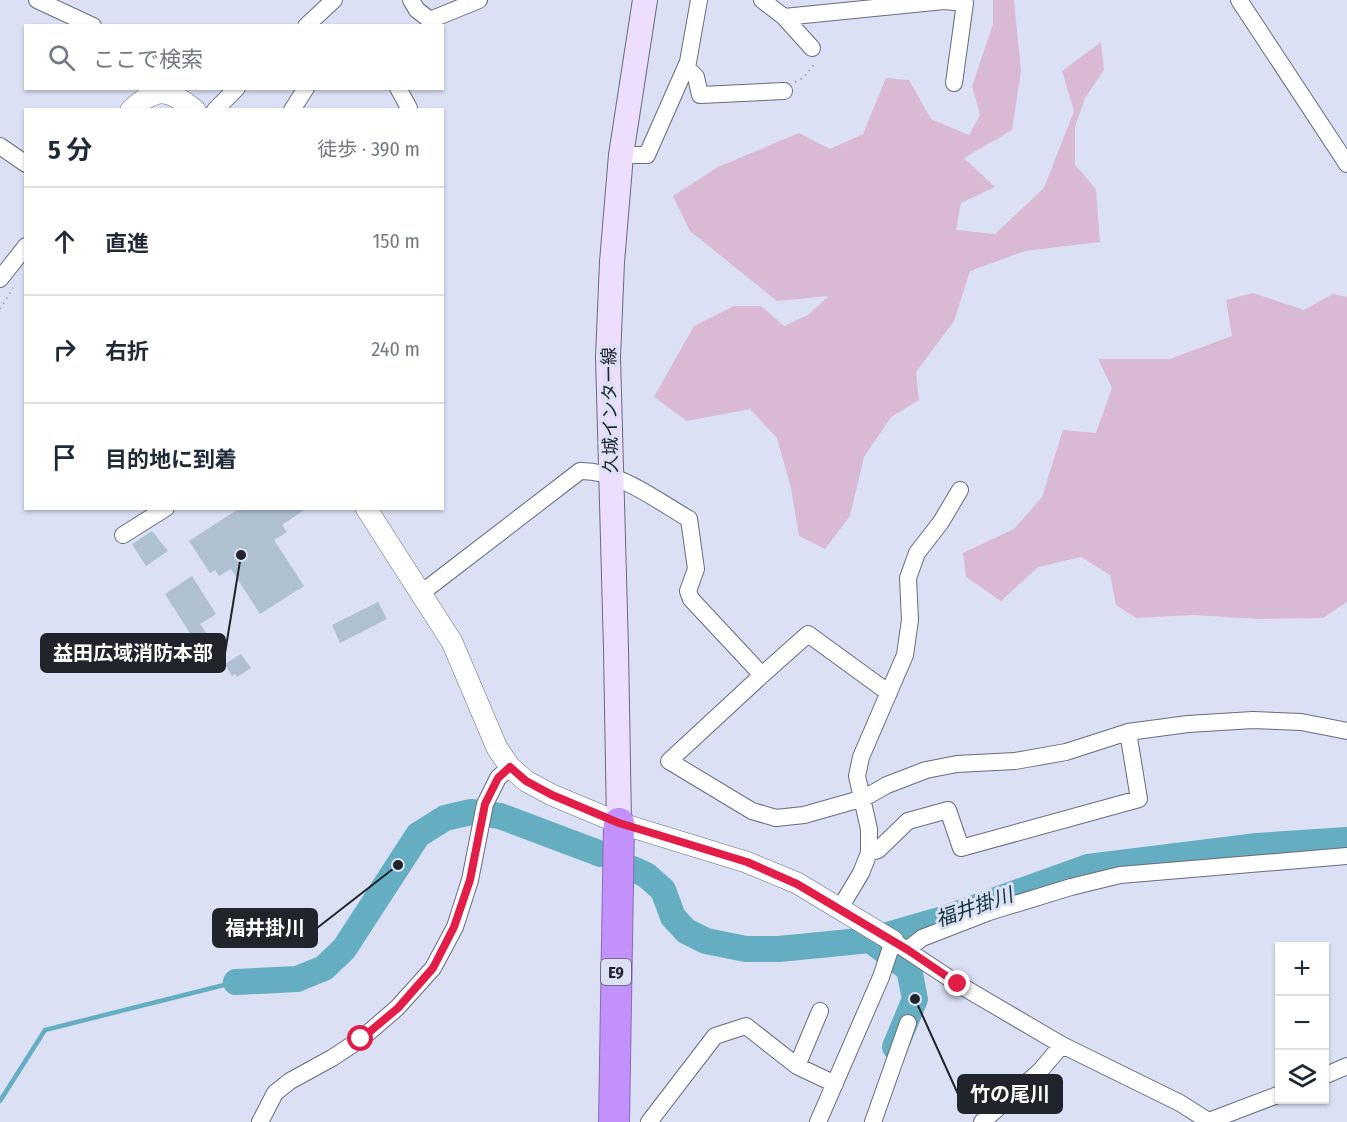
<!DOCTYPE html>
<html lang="ja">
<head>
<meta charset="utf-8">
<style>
	:root { --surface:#fff; --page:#f6f6f7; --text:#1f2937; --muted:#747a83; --line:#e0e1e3 }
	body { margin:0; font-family:"Fira Sans Condensed","Noto Sans JP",sans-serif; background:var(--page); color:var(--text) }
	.controls { position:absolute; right:18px; bottom:18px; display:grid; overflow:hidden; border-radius:0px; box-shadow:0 2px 4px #0004 }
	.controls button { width:54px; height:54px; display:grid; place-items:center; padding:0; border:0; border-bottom:2px solid var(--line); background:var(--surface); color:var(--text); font:30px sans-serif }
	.stop { position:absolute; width:18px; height:18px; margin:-14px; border:4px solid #e11d48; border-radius:50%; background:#fff }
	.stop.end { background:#e11d48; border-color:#fff; box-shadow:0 2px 6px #0008 }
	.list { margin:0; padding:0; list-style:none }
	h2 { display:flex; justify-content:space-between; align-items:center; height:78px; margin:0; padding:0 24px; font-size:26px }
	h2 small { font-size:20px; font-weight:400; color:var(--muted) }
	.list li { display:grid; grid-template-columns:39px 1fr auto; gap:18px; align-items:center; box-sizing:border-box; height:108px; padding:0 24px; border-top:2px solid var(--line) }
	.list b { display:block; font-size:22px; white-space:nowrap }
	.list em { font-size:20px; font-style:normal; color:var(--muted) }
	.icon { flex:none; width:33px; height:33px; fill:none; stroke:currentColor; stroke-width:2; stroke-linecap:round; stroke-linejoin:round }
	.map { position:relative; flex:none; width:1347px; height:1122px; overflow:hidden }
	.search { position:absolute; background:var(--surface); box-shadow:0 2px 4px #0004; left:24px; top:24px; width:420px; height:66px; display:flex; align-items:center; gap:15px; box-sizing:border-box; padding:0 21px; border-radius:0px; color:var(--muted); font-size:22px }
	.panel { position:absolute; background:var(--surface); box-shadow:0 2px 4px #0004; left:24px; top:108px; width:420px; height:402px; border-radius:0px }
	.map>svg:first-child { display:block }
	.green { fill:#d9b9d3 }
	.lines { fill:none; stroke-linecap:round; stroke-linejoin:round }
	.stream { stroke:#65aec1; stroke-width:4.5 }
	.river { stroke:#65aec1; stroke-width:26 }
	.building { fill:#afc0d0 }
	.minor-casing { stroke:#676b7e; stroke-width:18 }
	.tertiary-casing { stroke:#676b7e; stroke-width:22 }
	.secondary-casing { stroke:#676b7e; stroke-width:26 }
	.motorway-casing { stroke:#8a6bb3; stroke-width:32 }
	.path { stroke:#a3a7b8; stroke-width:2; stroke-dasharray:1.5 4.5; stroke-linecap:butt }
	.minor { stroke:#fff; stroke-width:16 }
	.tertiary { stroke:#fff; stroke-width:21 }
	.secondary { stroke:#eddefe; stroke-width:24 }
	.motorway { stroke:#c291fc; stroke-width:30 }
	.route { stroke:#e11d48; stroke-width:8 }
	.labels { text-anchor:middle; stroke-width:6; stroke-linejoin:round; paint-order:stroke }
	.shield { fill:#dbe0f5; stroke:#5a5c68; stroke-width:1.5 }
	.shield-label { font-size:16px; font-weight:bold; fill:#22242b }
	.street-label { font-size:18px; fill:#22242b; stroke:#dbe0f5 }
	.water-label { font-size:20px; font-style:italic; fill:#0f333b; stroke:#dbe0f5 }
	.leader { fill:none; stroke:#22242b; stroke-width:2 }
	.callout-dot { fill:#22242b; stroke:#dbe0f5; stroke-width:2 }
	.callout { fill:#22242b; stroke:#22242b; stroke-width:2 }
	.callout-label { font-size:20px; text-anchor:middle; font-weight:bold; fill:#fff }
</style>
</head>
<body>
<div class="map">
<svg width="1347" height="1122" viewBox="0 0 1347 1122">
	<rect width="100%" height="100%" fill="#dbe0f5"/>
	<path class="green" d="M993,0H1014L1021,71L1012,130L964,158L995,187L961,203L956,230L995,234L1044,188L1074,111L1062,71L1101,42L1104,70L1085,98L1075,127V165L1096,189L1100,242L1025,251L970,271L954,321L916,372L919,400L891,417L864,457L850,516L825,549L799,536L791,488L777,438L750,409L687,421L654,397L694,326L734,306H761L784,326L808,315L829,296L777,301L690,231L673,196L718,167L799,133L830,149L863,134L886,78L909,80L931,119L969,135L980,115L972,86L993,24Z
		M1253,293L1304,310L1333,294L1347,297V602L1323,618L1259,619L1194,615L1136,618L1116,605L1110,575L1081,557L1038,567L1001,601L966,577L963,553L1014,529L1042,497L1063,430L1096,433L1112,388L1098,359H1170L1232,336L1226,300Z"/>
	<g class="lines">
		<path class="stream" d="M0,1101L45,1030L236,982"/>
		<path class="river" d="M633,869L646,875L663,890L673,917L686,931L706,941L746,949H779L870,940L943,919L1088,867L1257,846L1347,840
			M870,940L909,969L915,999L895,1047
			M236,982L297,979L324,968L344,949L418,835L445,818L471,812L500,816L601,854"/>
	</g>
	<path class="building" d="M240,508H307L282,525L287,532L274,540L304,586L260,614L231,569L219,576L215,570L210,573L189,541Z
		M152,531L168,551L146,566L132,544Z
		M192,576L216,614L200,624L223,657L208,667L195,647L198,646L165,594Z
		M378,602L387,619L340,643L332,625Z
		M241,654L251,668L237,677L235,674L232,676L225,664Z"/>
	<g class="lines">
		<g class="minor-casing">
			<path id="minor" d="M37,0L93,26
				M411,0L417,10L430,20L479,0
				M762,0L784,17L944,1L965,3L954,83
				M1239,0L1347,164
				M784,17L812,48
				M306,26L334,0
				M686,67L696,77L700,95L784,91
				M398,88L409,108
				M215,110L237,88
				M292,110L306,88
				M0,146L26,164
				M621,155H647L688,62L699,0
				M0,279L26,246
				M123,535L166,508
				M420,594L580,471C618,470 656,500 689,519L696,569L688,591L691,599L762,675L669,761L752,811L776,818L804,815L864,798L887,785L926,770L957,764L1015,761L1066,752L1128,732L1188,724L1253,720L1301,722L1347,731
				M762,675L808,634L889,693
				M869,853L878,850L908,821L948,810L961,848L1139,799L1128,732
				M840,908L861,873L869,853V829L857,776L861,757L905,655L910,620L908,578L917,553L941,522L960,490
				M908,949L922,938L989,912L1071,887L1120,875L1347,856
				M797,1066L820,1011
				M1324,1076L1347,1066
				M1209,1121L1280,1094
				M260,1122L275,1093L290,1081L332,1058L361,1039L397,1008L433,968L455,927L470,880L485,804L498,778L510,767
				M649,1122L715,1036L746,1026L797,1066L835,1084
				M818,1122L881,977L893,941L958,984L1062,1045L1180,1103L1210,1122
				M873,1122L908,1023
				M982,1122L1040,1071L1062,1045"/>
		</g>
		<g class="tertiary-casing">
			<path id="tertiary" d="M131,110C157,86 168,89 195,110
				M366,508L452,642L497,748L510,767L526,781L552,795L619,823L746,862L797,883L893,941"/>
		</g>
		<g class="secondary-casing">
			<path id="secondary" d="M619,823L616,649L608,357L612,262L621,155L645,0"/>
		</g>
		<g class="motorway-casing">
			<path id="motorway" d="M614,1122L619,823"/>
		</g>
		<path class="path" d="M795,82L803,78L813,66L812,62
			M0,309L13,288"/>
		<use href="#minor" class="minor"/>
		<use href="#tertiary" class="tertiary"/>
		<use href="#secondary" class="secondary"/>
		<use href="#motorway" class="motorway"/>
	</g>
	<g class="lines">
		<path class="route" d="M361,1039L398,1008L433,968L454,927L470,880L485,804L498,778L510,767L526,781L552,795L619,823L747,862L797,884L908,950L958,984"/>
	</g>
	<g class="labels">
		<rect class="shield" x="601" y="959" width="30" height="26" rx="4.5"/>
		<g class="shield-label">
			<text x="616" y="978">E9</text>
		</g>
		<g class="street-label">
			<text transform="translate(610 410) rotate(-91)" y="6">久城インター線</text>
		</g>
		<g class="water-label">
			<text transform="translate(974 907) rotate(-19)" y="7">福井掛川</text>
		</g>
	</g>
	<path class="leader" d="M241 555L225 653M398 865L317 928M915 999L958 1094"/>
	<g class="callout-dot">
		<circle cx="241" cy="555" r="6"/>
		<circle cx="398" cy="865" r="6"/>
		<circle cx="915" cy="999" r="6"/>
	</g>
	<g class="callout">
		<rect x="41" y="634" width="184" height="38" rx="6"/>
		<rect x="213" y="909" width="104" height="38" rx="6"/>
		<rect x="958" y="1075" width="104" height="38" rx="6"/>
	</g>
	<g class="callout-label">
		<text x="133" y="660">益田広域消防本部</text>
		<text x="265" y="935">福井掛川</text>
		<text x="1010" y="1101">竹の尾川</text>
	</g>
</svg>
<div class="controls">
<button>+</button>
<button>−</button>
<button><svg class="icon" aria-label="layers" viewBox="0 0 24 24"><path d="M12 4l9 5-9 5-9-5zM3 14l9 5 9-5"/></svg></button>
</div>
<div class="stop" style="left:361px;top:1039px"></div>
<div class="stop end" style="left:958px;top:984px"></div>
<div class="search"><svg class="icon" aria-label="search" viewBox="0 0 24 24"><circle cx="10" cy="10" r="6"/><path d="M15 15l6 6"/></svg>ここで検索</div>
<section class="panel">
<h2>5 分<small>徒歩 · 390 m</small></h2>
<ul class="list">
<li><svg class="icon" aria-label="ahead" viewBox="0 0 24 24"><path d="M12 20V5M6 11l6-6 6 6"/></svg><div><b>直進</b></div><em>150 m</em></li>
<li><svg class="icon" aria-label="right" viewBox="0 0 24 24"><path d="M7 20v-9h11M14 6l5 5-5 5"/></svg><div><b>右折</b></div><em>240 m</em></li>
<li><svg class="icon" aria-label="arrive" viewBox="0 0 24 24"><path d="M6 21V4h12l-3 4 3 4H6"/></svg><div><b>目的地に到着</b></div></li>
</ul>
</section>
</div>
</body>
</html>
